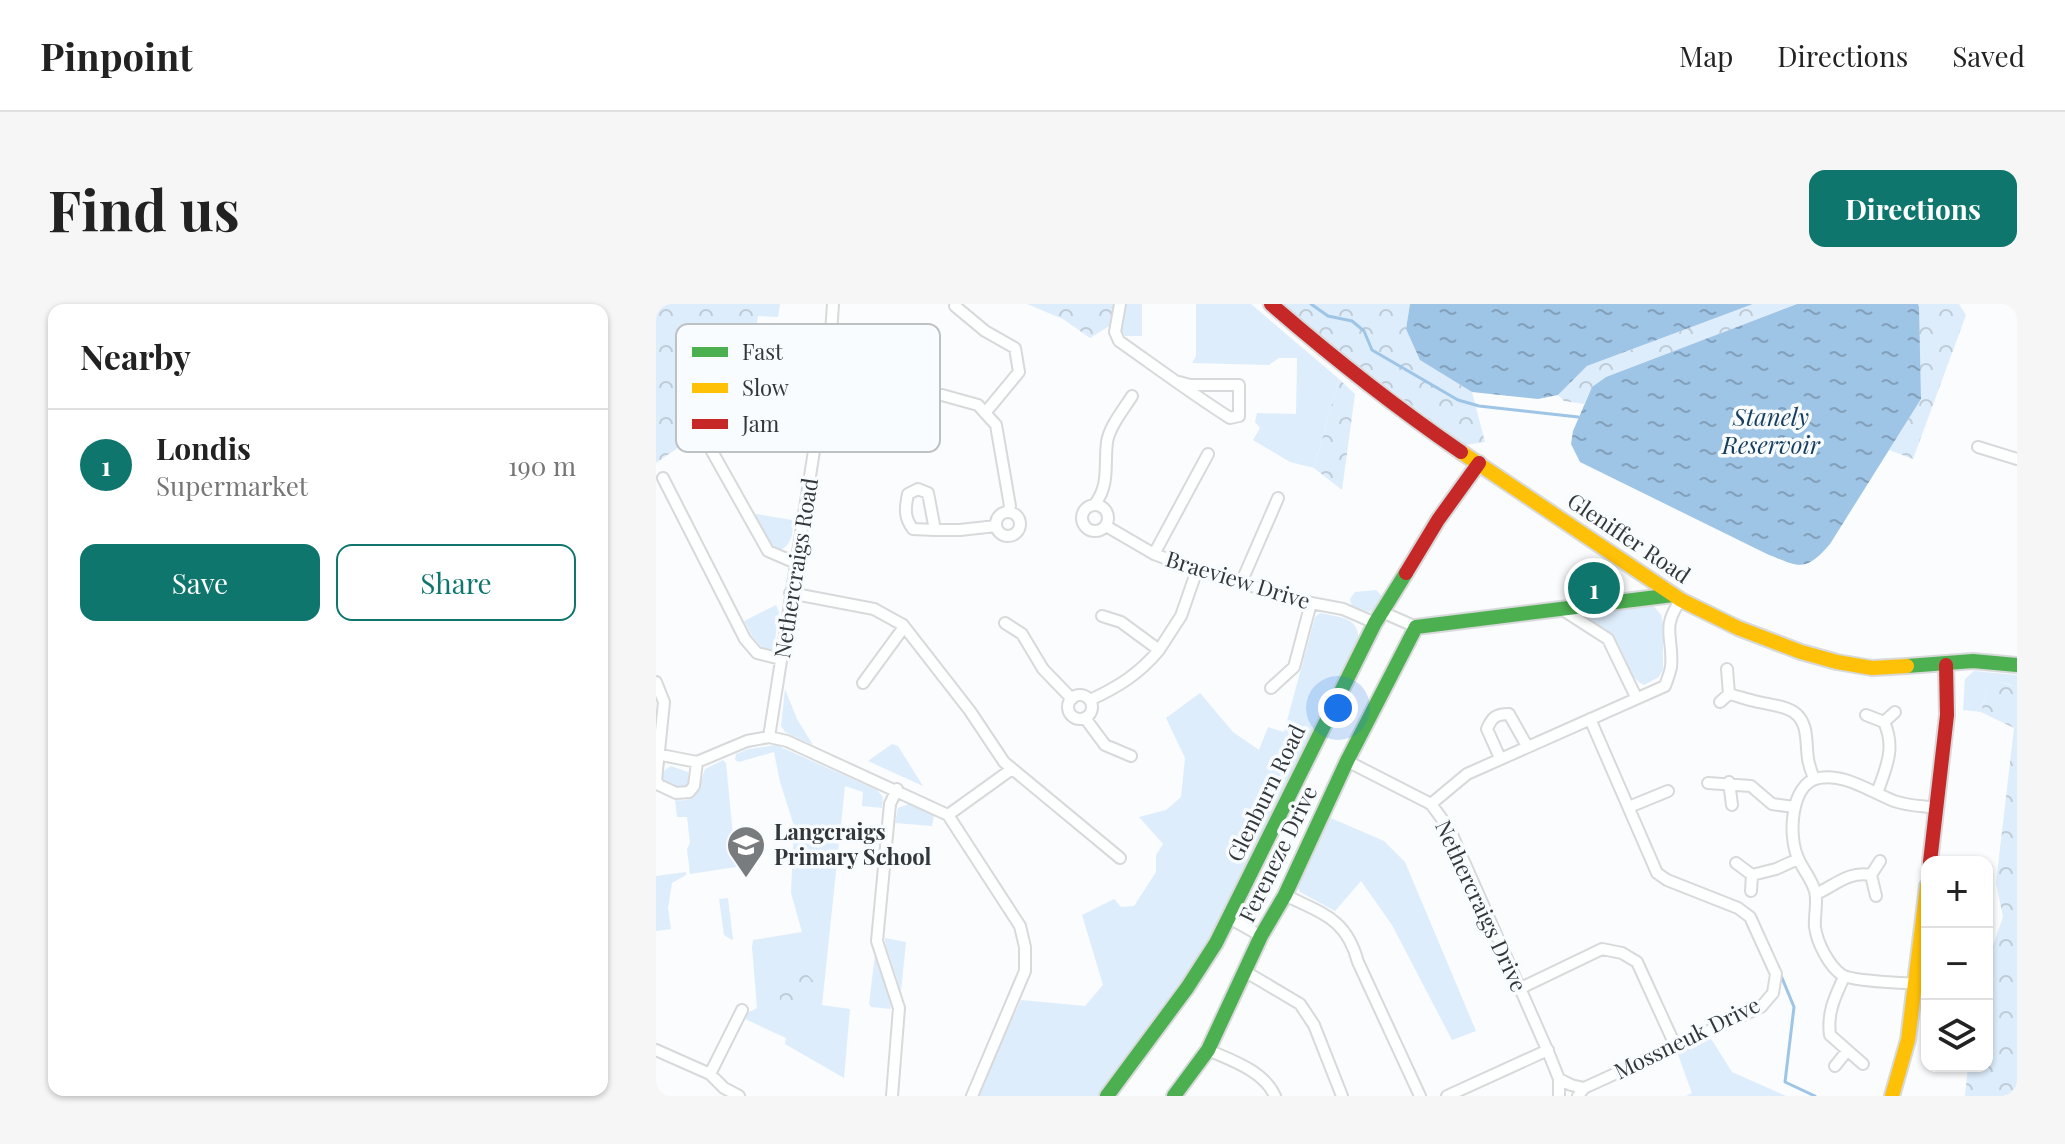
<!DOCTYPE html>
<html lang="en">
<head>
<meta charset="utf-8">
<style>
	:root { --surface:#fff; --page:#f6f6f6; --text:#222; --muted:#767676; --line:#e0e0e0; --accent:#0f766e }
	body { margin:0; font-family:"Playfair Display",serif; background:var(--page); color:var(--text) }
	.controls { position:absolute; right:24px; bottom:24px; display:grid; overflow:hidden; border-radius:16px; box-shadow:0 2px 6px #0004 }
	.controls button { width:72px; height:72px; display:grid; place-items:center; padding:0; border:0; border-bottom:2px solid var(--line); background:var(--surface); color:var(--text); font:40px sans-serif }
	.you { position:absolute; left:682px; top:404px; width:28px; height:28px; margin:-20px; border:6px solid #fff; border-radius:50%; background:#1a73e8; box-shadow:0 0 0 12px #1a73e833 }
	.badge { display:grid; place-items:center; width:52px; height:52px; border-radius:50%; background:var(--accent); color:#fff; font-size:26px; font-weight:700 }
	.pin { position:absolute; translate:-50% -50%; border:4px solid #fff; box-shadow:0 2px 8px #0006 }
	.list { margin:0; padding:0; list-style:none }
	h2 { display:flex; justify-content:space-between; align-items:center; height:104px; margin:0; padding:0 32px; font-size:34px }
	h2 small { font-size:26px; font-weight:400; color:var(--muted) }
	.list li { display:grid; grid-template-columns:52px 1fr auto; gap:24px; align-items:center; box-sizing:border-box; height:112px; padding:0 32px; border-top:2px solid var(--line) }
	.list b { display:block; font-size:30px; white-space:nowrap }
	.list p { margin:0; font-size:26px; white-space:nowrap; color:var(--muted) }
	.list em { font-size:26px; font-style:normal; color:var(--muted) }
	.actions { display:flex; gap:16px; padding:24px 32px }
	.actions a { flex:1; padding:18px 0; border:2px solid var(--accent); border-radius:16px; text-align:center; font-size:28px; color:var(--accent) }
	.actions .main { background:var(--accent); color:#fff }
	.icon { flex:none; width:44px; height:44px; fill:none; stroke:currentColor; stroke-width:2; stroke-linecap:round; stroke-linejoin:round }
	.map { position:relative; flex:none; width:1361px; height:792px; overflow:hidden; border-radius:16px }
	header { display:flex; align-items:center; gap:48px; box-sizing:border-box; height:112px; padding:0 40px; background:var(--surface); border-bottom:2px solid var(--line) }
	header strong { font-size:38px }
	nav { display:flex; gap:44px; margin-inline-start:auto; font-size:28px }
	.intro { display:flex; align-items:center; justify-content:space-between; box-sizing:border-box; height:192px; padding:0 48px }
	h1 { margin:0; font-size:56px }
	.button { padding:20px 36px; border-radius:16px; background:var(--accent); color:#fff; font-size:28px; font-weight:700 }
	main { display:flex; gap:48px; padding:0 48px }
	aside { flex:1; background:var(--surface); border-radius:16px; box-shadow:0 2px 6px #0004 }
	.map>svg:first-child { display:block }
	.green { fill:#deedfb }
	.forest { fill:url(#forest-crowns) }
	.water { fill:url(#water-ripples) }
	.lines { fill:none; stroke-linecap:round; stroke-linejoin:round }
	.stream { stroke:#9ec4e6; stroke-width:3 }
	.street-casing { stroke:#d7d9da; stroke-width:14 }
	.fast-casing { stroke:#d7d9da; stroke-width:18 }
	.slow-casing { stroke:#d7d9da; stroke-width:18 }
	.jam-casing { stroke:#d7d9da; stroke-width:18 }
	.street { stroke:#feffff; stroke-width:10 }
	.fast { stroke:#4caf50; stroke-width:14 }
	.slow { stroke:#ffc107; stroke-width:14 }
	.jam { stroke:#c62828; stroke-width:14 }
	.labels { text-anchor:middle; stroke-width:7; stroke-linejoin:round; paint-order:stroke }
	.street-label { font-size:22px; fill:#343739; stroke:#f9fcfe }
	.poi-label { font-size:22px; font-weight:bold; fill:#343739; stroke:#f9fcfe; text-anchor:start }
	.water-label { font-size:24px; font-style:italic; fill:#163d5e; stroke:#f9fcfe }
	.key { fill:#f9fcfe; stroke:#bec1c3; stroke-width:2 }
	.key-label { font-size:22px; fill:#343739 }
</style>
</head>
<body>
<header>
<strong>Pinpoint</strong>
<nav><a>Map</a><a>Directions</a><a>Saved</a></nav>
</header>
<div class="intro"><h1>Find us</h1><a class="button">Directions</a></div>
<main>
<aside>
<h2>Nearby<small></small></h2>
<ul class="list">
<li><span class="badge">1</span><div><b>Londis</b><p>Supermarket</p></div><em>190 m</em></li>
</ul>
<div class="actions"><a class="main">Save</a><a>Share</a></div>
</aside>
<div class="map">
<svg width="1361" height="792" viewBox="0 0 1361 792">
	<defs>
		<pattern id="forest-crowns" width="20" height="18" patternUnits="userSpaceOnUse" patternTransform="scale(2)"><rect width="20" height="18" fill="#deedfb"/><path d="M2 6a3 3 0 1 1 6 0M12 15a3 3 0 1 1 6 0" fill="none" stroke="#bfccd8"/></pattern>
		<pattern id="water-ripples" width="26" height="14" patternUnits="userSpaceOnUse" patternTransform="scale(2)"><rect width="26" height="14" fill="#9ec4e6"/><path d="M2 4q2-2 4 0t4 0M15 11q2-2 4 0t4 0" fill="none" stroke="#82a0bb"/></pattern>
	</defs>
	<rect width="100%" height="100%" fill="#fafcfd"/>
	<path class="green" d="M468,0H486V32H469L464,26Z
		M540,0H595L683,75L658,164L634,158L597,136L604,124L599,118L601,109L640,110L641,54H623L613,61L536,59L540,52Z
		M100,210L136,216C138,227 136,241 124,246L114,239L99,213Z
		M720,286L727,293L722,304L713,308L696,303L694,295L699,288Z
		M995,299L1005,311L1007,320V365L1003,373L988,381C969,371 972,353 960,338C950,325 935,318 922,309Z
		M120,301L123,308L118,343L114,347H109L96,332L88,317Z
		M664,309C685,314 705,312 702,340C625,495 556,658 443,792H319L365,696L429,702L447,681L426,611L458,595L465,603L478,602L500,568V551L507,540L483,513L510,506L525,493L529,454L510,414L544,389L577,428L603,446L612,423L628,428L659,313Z
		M1318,367L1361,371V383C1331,371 1332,382 1325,408L1307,406L1309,375Z
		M129,385L141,415L157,441L129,428L125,422Z
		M236,440L242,442L267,482L212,457Z
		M120,441L221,486L227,493L226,504L206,502L207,488L189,482L166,701L194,705L188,774L129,740L130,734L89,715L91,709L101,704L96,643L97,636L146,628L135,589L138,522L124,478L118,448L83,458L79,456L80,450L93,445Z
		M67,456L70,459L80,563L34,570L31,545L34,539L31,513H21L19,496C43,499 43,483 49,465Z
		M15,462L32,468V480L25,484L7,478L6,468Z
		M253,500L278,511L276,522L239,519L242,504Z
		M670,512L728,537L749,558L820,727L796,736L736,621L705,577L679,607L644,588L640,580Z
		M30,568V571L16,579L12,604L15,625L0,627V572Z
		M72,594L77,635L76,636L68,631L63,595Z
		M229,634L250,638L245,687L229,638Z
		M219,650L234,699L235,705L215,703L213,700Z
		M1054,733L1076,768L1130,792H1030L1036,789L1021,748Z"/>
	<path class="forest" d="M0,0H124L122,13L102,12L88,109L39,132L0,159Z
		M371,0H458L455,21L434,34L407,15Z
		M625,0H754L750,25L764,55L816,88L829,138L809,141L652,24Z
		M1097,0H1141L950,73L936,83L928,100L908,97L902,91L931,62Z
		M1262,0H1303L1310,11L1257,155L1233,146L1265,95Z
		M683,75L699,90L686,186L658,164Z
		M1340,377L1361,383V792H1309L1312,762H1331V658L1347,613L1340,579L1358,424L1325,408L1332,381Z
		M146,668L151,670L161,681L156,687H145L142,715L139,718H129C121,699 119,670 146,668Z"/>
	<path class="water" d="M754,0H1097L931,62L902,91L882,95L816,88L764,56L750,25Z
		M1141,0H1262L1263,3L1265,95L1174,240C1149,269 1143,263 1111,250L924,158L915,140L917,127L936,83L950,73Z"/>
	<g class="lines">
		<path class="stream" d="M655,0L672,12L696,17L708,27L716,46L802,96L823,102L922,113
			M1101,618L1118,655
			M1124,669L1138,703L1129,778L1159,792"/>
		<g class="street-casing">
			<path id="street" d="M464,0L459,28L463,37C500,63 536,90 574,114L583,112V81H534L523,78
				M299,2L329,27L359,44L363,68L329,109
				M167,91L235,96L286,91L322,101L340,121L354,202L352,208
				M235,96L238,44
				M44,126L112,247L140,259
				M1322,143L1361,155
				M7,174L89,335L101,349L125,355
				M439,200C454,180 448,161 451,138C453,123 468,105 476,92
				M426 214a13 13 0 1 1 26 0a13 13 0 1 1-26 0Z
				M340 220a12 12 0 1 1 24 0a12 12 0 1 1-24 0Z
				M450,222L498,250L541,266L655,299L687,305L719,319
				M279,226L257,225C248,214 249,204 252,190L262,185L272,189L279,226H304L340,222
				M498,250L552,150
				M585,279L622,194
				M134,289L218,305L247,321L314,407L348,458L464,554
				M907,306L952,335L980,393
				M726,308L760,323
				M446,312L465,318L503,346L525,312L541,266
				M349,319L366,330L387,365L416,395
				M1071,365L1073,390C1081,392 1090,395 1098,397C1121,403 1147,400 1150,432C1152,450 1150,456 1158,474
				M0,378L8,398L0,476L3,481L20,489L33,488L38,482L41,458
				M207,379L248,323
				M615,384L638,363L655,299
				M412 403a12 12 0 1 1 24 0a12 12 0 1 1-24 0Z
				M434,396C462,383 483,370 503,346
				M1064,398L1073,390
				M1210,411L1228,418C1240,444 1230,464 1221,489
				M429,414L449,441L475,452
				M1228,418L1239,408
				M113,433L174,45L177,0
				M0,450L41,458L91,437L113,433L131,437L292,511L364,622L369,643V667L316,792
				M844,454L831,425C836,413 840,410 853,410L871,442
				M691,457L775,500L794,526L893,750L903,775V792
				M1073,478L1076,501
				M1052,479L1095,482L1116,500L1138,503
				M775,500L811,470L1009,382C1011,376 1014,369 1015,363C1018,334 1004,324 1025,296
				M973,503L1012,487
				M292,511L356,465
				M1080,559L1096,571L1120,565L1142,555
				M1095,587L1096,571
				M1160,590C1180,581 1192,567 1215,571
				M629,591C667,610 690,614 702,658L764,792
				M1220,592L1215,571L1224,557
				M573,614L605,632
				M590,668L644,700L658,721L686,792
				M1188,673C1179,693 1171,708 1174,731L1207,760
				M1271,678C1259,681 1196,677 1186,671C1173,662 1161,639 1159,623C1158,611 1162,598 1159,587C1155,574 1147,566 1142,554C1132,533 1134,479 1163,474C1188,469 1215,488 1238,497C1252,502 1267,502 1281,504
				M865,684L946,645L966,649L981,658L1019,741
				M0,746L54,770L68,784L83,792
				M552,746C575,756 608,767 619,792
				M1179,762L1191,747
				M54,770L86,706
				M903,775L915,781L928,784
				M236,792L243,704L221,637L234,500L241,485
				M791,792L892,746
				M922,792L928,784L1105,703L1117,689L1120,670L1094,613L1082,604L1011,576L1001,569L934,415"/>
		</g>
		<g class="fast-casing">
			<path id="fast" d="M1251,362L1317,357L1361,361
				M451,792L531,684L560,639L719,319L750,269
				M518,792L552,746L605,632L629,591L691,457L760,323L1017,291"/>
		</g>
		<g class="slow-casing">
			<path id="slow" d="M805,148L1025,296L1082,324L1145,348L1181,358L1216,364L1251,362
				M1236,792L1252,736L1271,582"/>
		</g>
		<g class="jam-casing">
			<path id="jam" d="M615,0C676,53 738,102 805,148
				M750,269L782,216L823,159
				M1274,558L1291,411L1290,361"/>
		</g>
		<use href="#street" class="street"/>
		<use href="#fast" class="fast"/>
		<use href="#slow" class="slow"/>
		<use href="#jam" class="jam"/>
	</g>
	<defs>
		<g id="school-pin" transform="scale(2)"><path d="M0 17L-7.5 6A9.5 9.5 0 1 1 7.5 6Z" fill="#797c7e" stroke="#f9fcfe"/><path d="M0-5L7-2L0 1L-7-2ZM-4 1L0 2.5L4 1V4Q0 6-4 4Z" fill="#fff"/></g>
	</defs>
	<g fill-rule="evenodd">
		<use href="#school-pin" x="90" y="541"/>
	</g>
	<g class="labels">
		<g class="street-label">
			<text transform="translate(973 234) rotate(34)" y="8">Gleniffer Road</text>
			<text transform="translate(140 264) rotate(-81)" y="8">Nethercraigs Road</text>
			<text transform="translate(582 276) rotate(17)" y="8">Braeview Drive</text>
			<text transform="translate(610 489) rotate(-64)" y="8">Glenburn Road</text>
			<text transform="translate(622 550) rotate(-64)" y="8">Fereneze Drive</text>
			<text transform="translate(825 602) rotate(65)" y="8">Nethercraigs Drive</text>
			<text transform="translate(1031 734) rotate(-26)" y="8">Mossneuk Drive</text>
		</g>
		<g class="poi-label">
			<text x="118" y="536">Langcraigs<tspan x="118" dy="25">Primary School</tspan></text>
		</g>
		<g class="water-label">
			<text x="1115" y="122">Stanely<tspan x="1115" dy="28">Reservoir</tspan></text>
		</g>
	</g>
	<rect x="20" y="20" width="264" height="128" rx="12" class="key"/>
	<rect x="36" y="43" width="36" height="10" fill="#4caf50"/>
	<rect x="36" y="79" width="36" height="10" fill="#ffc107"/>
	<rect x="36" y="115" width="36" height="10" fill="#c62828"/>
	<g class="key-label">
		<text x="86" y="56">Fast</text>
		<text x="86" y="92">Slow</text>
		<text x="86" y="128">Jam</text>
	</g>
</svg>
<div class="controls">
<button>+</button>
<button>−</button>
<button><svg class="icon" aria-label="layers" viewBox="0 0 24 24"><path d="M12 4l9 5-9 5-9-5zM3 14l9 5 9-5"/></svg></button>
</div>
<div class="you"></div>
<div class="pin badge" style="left:938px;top:284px">1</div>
</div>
</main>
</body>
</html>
